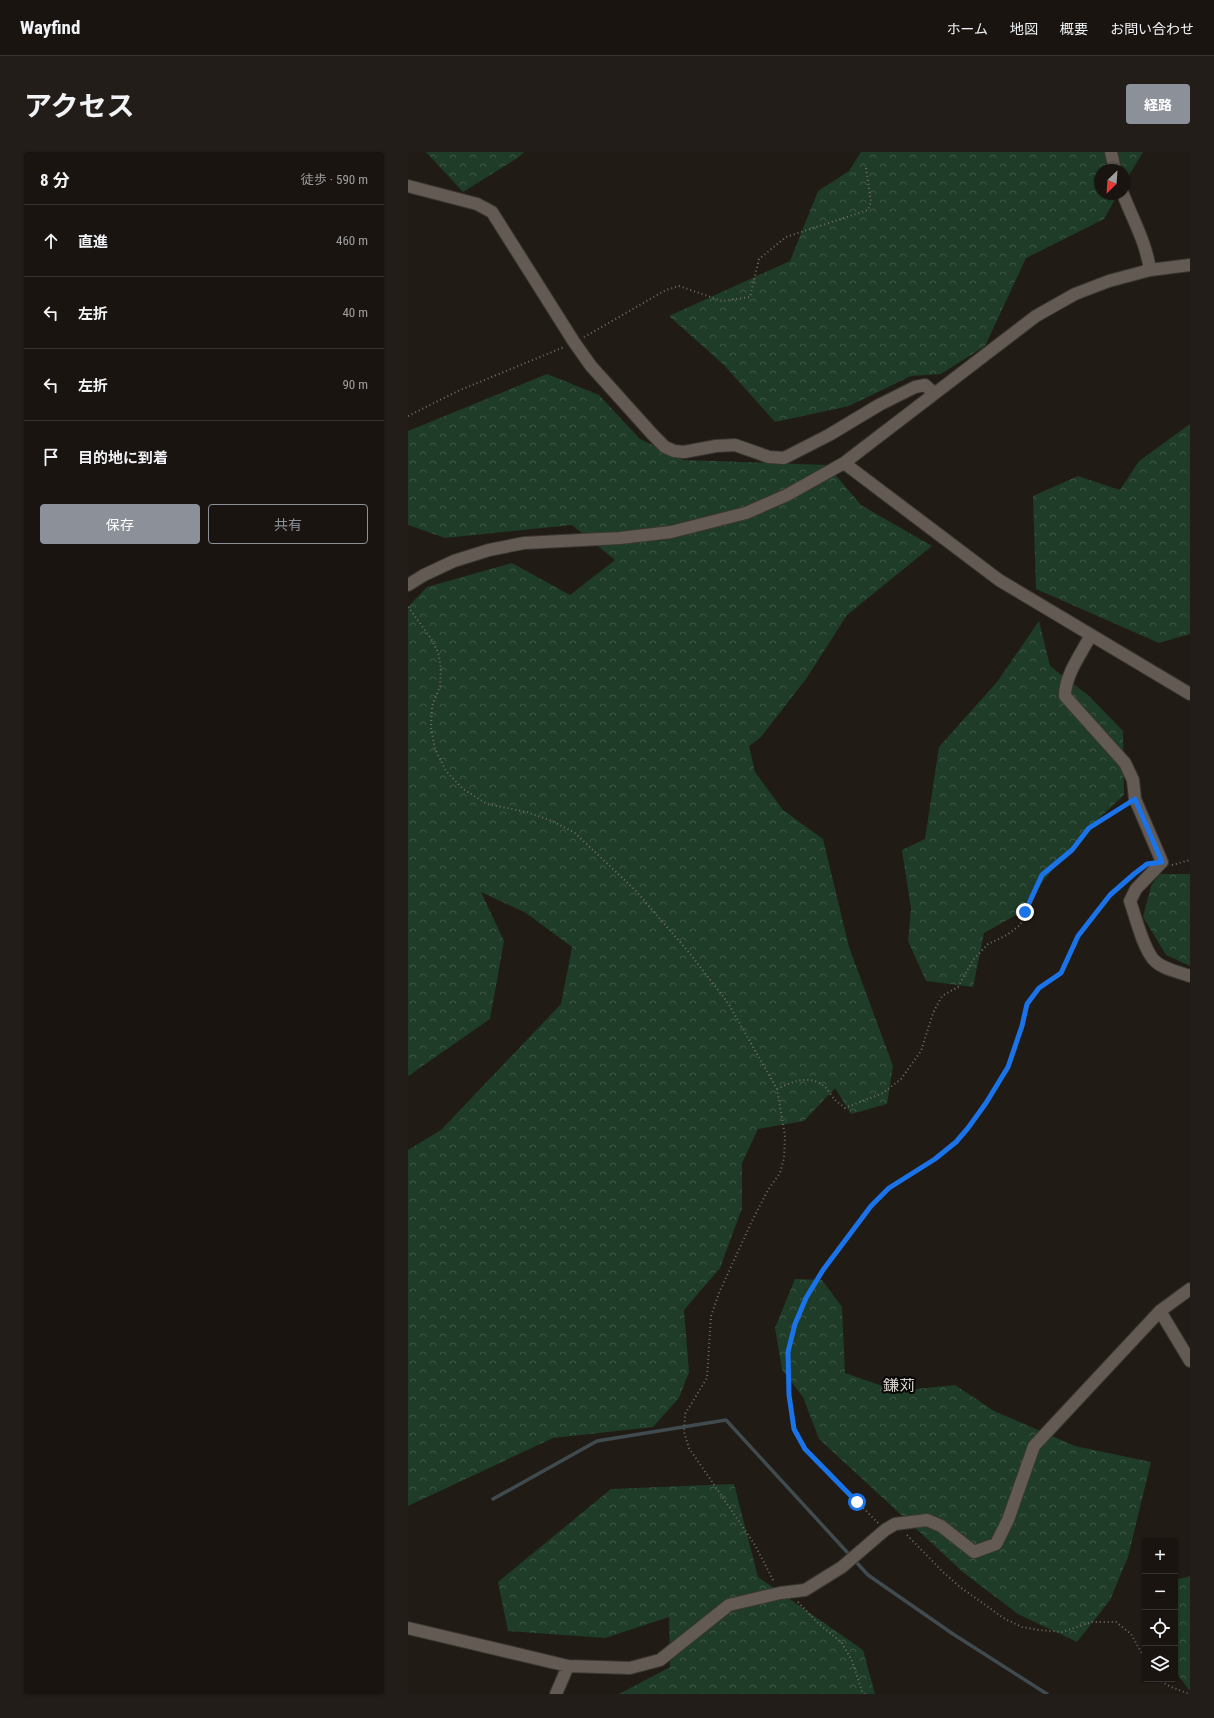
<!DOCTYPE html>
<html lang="ja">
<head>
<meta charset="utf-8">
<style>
	:root { --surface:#191410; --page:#221d19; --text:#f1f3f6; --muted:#9f9e9f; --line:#373330; --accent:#8c9099 }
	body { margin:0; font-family:"Roboto Condensed","Noto Sans JP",sans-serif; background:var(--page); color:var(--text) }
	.controls { position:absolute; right:12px; bottom:12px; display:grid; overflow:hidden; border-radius:4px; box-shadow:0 1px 3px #0004 }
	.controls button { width:36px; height:36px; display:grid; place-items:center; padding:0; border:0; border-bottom:1px solid var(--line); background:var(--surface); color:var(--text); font:20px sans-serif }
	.compass { position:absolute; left:686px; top:12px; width:36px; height:36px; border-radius:50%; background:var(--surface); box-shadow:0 1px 3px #0004; rotate:205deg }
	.stop { position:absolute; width:12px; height:12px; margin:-9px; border:3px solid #1a73e8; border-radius:50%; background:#fff }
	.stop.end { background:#1a73e8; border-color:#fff; box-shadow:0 1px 4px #0008 }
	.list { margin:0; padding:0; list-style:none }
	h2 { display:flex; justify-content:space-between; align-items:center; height:52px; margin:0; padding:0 16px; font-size:17px }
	h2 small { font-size:13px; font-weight:400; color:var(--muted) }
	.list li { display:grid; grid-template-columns:26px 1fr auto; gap:12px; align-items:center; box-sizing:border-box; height:72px; padding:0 16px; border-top:1px solid var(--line) }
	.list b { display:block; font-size:15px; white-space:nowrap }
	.list em { font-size:13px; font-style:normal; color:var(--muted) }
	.actions { display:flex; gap:8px; padding:12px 16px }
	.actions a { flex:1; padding:9px 0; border:1px solid var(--accent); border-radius:4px; text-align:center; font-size:14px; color:var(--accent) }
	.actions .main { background:var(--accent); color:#fff }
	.icon { flex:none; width:22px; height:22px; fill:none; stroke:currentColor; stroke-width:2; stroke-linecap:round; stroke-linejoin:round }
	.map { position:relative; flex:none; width:782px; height:1542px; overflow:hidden; border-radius:4px }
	header { display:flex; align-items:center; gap:24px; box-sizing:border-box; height:56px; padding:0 20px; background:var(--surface); border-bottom:1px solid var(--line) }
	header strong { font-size:19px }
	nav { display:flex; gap:22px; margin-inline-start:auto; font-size:14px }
	.intro { display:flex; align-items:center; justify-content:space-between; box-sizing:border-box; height:96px; padding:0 24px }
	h1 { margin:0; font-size:28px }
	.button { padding:10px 18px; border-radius:4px; background:var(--accent); color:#fff; font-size:14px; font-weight:700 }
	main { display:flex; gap:24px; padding:0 24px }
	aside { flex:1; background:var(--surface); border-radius:4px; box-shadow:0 1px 3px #0004 }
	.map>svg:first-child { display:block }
	.forest { fill:url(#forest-crowns) }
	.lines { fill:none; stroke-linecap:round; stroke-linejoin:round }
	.stream { stroke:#404b4f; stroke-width:3.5 }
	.minor-casing { stroke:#3b3733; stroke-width:14 }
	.path { stroke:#716c66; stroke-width:2; stroke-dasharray:1 3; stroke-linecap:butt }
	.minor { stroke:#625a53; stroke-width:12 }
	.route { stroke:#1a73e8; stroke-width:5 }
	.labels { text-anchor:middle; stroke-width:4; stroke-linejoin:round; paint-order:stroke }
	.quarter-label { font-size:16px; fill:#d5d1cc; stroke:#090705 }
</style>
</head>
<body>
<header>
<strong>Wayfind</strong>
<nav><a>ホーム</a><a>地図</a><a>概要</a><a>お問い合わせ</a></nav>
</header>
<div class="intro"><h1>アクセス</h1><a class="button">経路</a></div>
<main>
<aside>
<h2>8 分<small>徒歩 · 590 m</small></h2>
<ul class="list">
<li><svg class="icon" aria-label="ahead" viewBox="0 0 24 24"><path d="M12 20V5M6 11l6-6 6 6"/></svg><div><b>直進</b></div><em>460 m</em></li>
<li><svg class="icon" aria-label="left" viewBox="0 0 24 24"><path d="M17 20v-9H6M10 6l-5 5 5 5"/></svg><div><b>左折</b></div><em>40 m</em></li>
<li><svg class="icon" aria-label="left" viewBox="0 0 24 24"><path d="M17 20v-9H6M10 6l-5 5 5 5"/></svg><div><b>左折</b></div><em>90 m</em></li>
<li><svg class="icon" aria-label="arrive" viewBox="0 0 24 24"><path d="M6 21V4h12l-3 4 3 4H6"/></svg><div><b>目的地に到着</b></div></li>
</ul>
<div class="actions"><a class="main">保存</a><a>共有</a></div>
</aside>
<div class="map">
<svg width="782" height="1542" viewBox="0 0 782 1542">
	<defs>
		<pattern id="forest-crowns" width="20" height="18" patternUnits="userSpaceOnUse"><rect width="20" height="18" fill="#1e3c27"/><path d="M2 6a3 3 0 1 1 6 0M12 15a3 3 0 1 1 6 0" fill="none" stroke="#3e5745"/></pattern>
	</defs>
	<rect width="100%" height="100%" fill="#211b15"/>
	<path class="forest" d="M18,0H116L111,5L55,40Z
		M453,0H735L716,32V18H692V42H710L696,67L618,106L577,194L533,222L503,224L441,254L367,270L316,213L261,164L382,109L410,39L441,19Z
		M139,222L191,243L232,287L276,308L419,313L453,353L524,394L439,463L398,527L352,586L341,594L347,620L375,658L415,687L441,795L485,914L479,952L443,962L427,936L396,969L350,977L334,1011V1056L312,1116L276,1158L281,1220L271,1246L245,1275L145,1286L0,1354V998L33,978L153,852L164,795L118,761L73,740L96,789L82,867L0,924V455L19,435L104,411L162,443L207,408L164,373L37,386L0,373V279Z
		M782,272V482L751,491L628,437L625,344L670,324L712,338L731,309Z
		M631,469L642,514L681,544L715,579L716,643L671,685L608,763L576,781L565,835L518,829L500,789L503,757L494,698L517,687L531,595L589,530Z
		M751,722H782V814L758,803L735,765L743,734Z
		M387,1127L414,1128L434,1155L437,1221L489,1239L547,1233L586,1259L667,1294L743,1310L720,1405L702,1448L669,1490L610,1462L556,1421L411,1287L395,1245L374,1218L367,1176Z
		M326,1332L350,1425L455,1498L467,1542H211L262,1515L261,1465L197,1486L100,1479L90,1430L203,1337Z
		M782,1424V1539L767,1519V1428Z"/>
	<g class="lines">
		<path class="stream" d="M85,1347L189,1289L318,1268L460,1423L545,1482L639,1542"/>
		<g class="minor-casing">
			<path id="minor" d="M703,0L707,18
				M0,34L69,52L84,60L166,190L183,214L245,283L257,295L266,299L276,300L308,294L327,293L361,305L376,306L421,283L471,253L507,235L517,233L526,241
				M715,42C725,68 738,90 742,118
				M436,311L591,428L782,542
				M0,433L16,423L46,409L81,398L116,391L212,386L263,380L338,361L379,343L436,311L628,164L667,142L701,129L742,118L782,113
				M683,483C673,502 657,523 657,544L717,611L725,628L727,647L754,710L728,737L722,749C728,766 734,793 745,807C753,817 771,820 782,824
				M752,1159L782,1209
				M0,1476L160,1514L222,1516L252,1508L321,1453L372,1441L397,1438L434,1415L477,1378L487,1372L519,1368L533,1374L566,1400L588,1392L600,1368L626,1294L752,1159L782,1137
				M148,1542L160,1514"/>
		</g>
		<path class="path" d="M176,185L258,138L271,134L314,149L342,145L351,107L378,85L460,58L463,50L458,16
			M0,264L50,239L156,195
			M0,455L22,485L30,500L33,516L32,534L24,554L23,576L27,597L38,619L55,637L79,652L119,660L144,669L167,681L227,738L279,798L320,851L369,937L377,984L376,1006L372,1021L360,1038L344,1069L311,1141L303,1164L299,1226L277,1262L276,1280L281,1296L347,1393L366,1430
			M764,713L782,708
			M369,937C384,930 400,922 416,934C420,937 423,944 427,948C430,951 434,953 437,956L475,941L493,927L513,899L525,861L534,844L550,835L565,808L580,792L599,783L612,773L634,723L664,698L681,676L717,653
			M470,1371L397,1297L386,1277L381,1243L380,1200L387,1172L398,1146L415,1118L463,1054L481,1036L527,1007L547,991L560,976L578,951L600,915L614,874L619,852L631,836L653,821L670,784L702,743L719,728
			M499,1383L535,1420L552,1435L597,1467L614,1475L631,1478L654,1480L684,1470H708L723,1482L737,1507
			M390,1450L410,1471L434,1491L444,1509L454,1539L457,1542
			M750,1527L761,1534L781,1542"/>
		<use href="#minor" class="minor"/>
	</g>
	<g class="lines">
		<path class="route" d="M449,1350L397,1297L386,1277L381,1243L380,1200L387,1172L398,1146L415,1118L463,1054L481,1036L527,1007L548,990L560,976L578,951L600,915L614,874L619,852L631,836L653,821L670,784L702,743L726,722L739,712L754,710L727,647L681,676L664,698L634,723L617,760"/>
	</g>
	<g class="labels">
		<g class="quarter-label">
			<text x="491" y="1239">鎌苅</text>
		</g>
	</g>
</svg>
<div class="controls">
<button>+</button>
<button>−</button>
<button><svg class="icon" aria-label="locate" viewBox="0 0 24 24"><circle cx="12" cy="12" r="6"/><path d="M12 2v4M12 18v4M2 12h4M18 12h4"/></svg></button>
<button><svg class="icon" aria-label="layers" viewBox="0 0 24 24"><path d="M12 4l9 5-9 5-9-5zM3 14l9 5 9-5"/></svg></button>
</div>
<svg class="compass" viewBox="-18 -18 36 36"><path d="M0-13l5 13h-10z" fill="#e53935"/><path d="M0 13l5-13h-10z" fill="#9f9e9f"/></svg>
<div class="stop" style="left:449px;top:1350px"></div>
<div class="stop end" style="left:617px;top:760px"></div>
</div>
</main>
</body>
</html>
